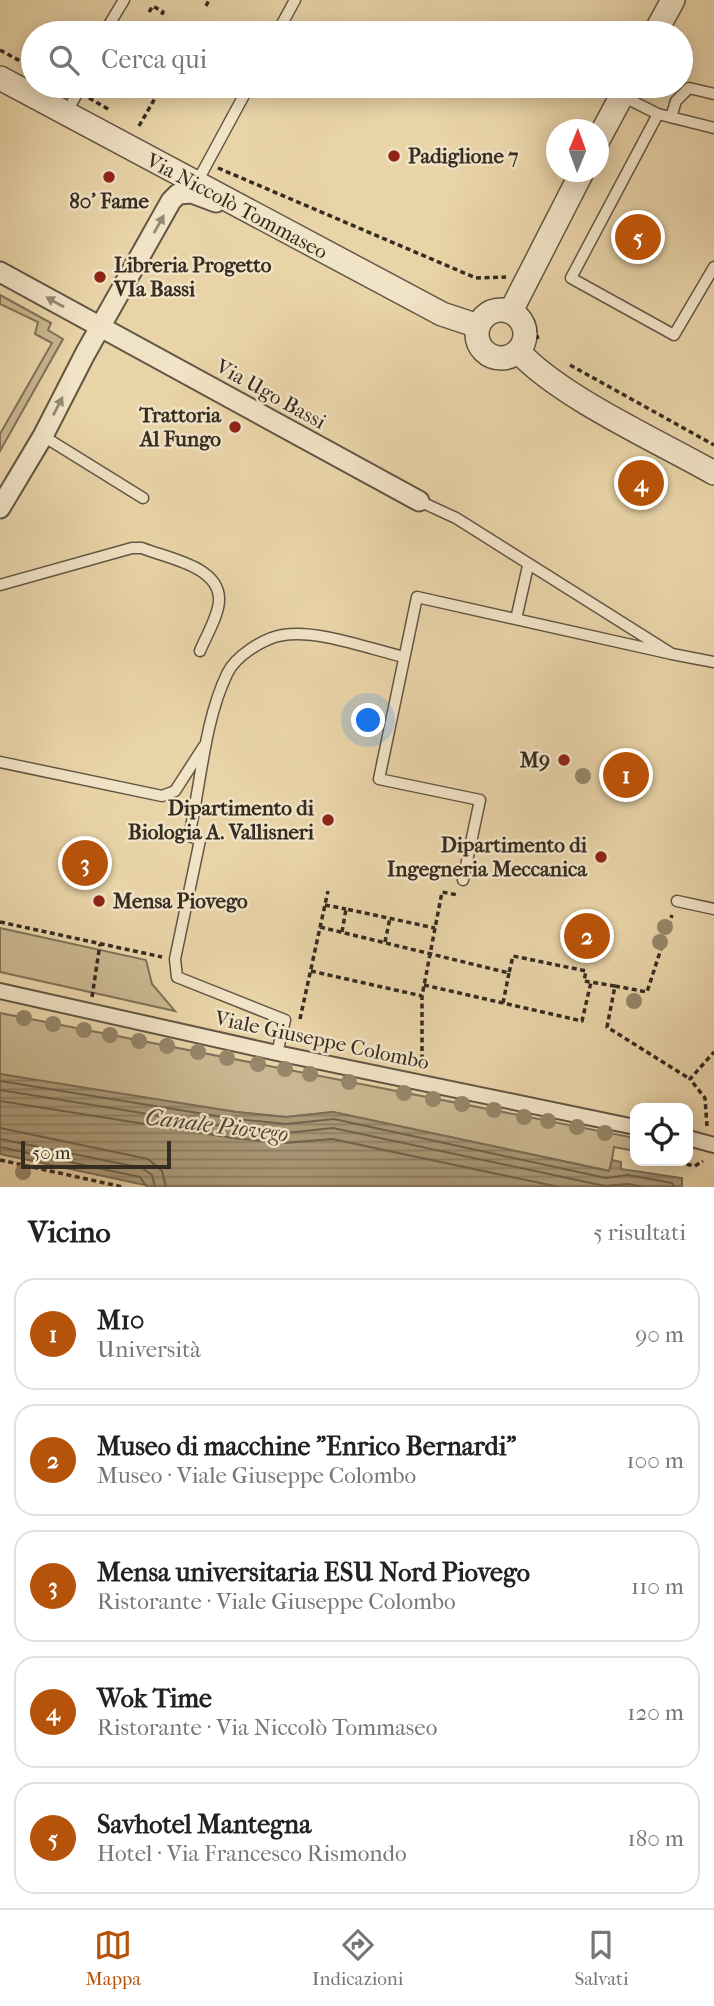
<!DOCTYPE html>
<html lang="it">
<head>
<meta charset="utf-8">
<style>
	:root { --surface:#fff; --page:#f2f2f2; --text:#222; --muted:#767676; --line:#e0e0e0; --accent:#b45309 }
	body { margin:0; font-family:"IM FELL French Canon",serif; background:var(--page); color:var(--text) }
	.controls { position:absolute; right:21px; bottom:21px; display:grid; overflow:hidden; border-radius:14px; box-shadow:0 4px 18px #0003 }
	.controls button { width:63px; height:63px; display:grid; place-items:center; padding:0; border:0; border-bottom:2px solid var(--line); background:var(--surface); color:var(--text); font:35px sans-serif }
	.compass { position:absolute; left:546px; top:119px; width:63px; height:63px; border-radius:50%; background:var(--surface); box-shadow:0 4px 18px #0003; rotate:1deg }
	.scale { position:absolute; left:21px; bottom:18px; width:150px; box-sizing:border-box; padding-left:7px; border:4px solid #352c22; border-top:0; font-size:19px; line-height:24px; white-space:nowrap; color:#352c22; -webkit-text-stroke:5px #f1e3c6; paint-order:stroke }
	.you { position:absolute; left:369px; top:721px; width:24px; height:24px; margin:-18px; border:5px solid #fff; border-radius:50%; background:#1a73e8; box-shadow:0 0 0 10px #1a73e833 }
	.badge { display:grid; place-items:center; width:46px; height:46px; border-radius:50%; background:var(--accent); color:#fff; font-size:23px; font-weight:700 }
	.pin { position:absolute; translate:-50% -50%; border:4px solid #fff; box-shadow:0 2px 7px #0006 }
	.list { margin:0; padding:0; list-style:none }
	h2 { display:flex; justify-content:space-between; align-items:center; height:91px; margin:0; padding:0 28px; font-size:30px }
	h2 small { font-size:23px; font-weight:400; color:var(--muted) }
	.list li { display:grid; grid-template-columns:46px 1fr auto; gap:21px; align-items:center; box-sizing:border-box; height:112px; margin:0 14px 14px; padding:0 14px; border:2px solid var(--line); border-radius:21px }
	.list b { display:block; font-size:26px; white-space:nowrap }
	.list p { margin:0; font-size:23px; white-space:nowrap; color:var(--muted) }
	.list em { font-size:23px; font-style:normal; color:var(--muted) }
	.icon { flex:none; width:38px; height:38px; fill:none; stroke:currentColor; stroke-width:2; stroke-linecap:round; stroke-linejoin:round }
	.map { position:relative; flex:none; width:714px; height:1187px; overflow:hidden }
	.search { position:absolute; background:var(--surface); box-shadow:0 4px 18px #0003; left:21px; right:21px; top:21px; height:77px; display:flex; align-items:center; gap:18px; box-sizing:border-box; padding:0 24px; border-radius:38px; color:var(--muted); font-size:26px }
	.sheet { height:721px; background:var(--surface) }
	nav { display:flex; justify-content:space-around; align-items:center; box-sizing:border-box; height:98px; border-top:2px solid var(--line); background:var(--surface); font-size:19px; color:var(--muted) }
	nav a { display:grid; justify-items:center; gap:4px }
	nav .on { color:var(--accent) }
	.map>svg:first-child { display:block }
	.grass { fill:#cab791; stroke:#80725a; stroke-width:2 }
	.water { fill:url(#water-rules); stroke:#7c6f57; stroke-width:2 }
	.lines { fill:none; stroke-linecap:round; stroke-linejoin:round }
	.shore { stroke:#70644e; stroke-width:2 }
	.service-casing { stroke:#625644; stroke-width:13 }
	.pedestrian-casing { stroke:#625644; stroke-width:18 }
	.minor-casing { stroke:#625644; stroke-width:23 }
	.tertiary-casing { stroke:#625644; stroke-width:26 }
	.path { stroke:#352c22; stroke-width:3.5; stroke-dasharray:5 3.5; stroke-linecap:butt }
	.service { stroke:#f1e3c6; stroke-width:10 }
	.pedestrian { stroke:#f1e3c6; stroke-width:14 }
	.minor { stroke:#f1e3c6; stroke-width:19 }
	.tertiary { stroke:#f1e3c6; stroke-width:23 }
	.tree { fill:#96876a }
	.oneway { fill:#938874 }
	.poi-dot { fill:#8f2418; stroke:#f1e3c6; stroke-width:2.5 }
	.labels { text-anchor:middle; stroke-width:5; stroke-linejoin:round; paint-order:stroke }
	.poi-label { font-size:21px; font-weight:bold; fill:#352c22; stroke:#f1e3c6; text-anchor:end }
	.street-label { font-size:21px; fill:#352c22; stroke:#f1e3c6 }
	.water-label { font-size:23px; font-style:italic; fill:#534838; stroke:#f1e3c6 }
</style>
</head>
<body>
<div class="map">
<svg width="714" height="1187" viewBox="0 0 714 1187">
	<defs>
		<pattern id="water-rules" width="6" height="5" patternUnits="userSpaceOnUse" patternTransform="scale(1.75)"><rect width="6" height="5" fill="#ac9b7a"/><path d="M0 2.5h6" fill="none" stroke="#8d7f64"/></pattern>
	</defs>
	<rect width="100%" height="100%" fill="#e9d4a8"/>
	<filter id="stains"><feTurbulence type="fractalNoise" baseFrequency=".00286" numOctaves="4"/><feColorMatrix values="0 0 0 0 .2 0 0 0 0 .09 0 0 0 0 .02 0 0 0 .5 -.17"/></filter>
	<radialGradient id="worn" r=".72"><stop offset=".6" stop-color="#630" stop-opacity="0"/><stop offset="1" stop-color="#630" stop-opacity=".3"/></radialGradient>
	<path class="grass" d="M0,295L51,323L48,330L63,339L0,451V434L52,343L35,334L38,322L0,304Z
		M0,928L146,960L152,984L175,1011L0,972Z
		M0,1013L635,1138V1151L614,1147L610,1171L333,1112L286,1117L236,1112L24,1079L0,1074Z"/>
	<path class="water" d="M0,1074L236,1112L286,1117L333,1112L609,1171L612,1160L621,1162V1169L682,1178V1187H154L0,1154Z"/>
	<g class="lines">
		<path class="shore" d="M0,1081L235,1119L286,1124L334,1119L606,1178L628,1175L672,1183L674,1187
			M0,1090L234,1128L286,1133L333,1128L605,1186L628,1184L643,1187
			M0,1101L233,1138L285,1143L332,1139L559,1187
			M0,1128L148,1159L162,1171L166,1187
			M0,1139L142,1168L152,1175L155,1187
			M0,1147L140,1177L147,1187"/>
		<g class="service-casing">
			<path id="service" d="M104,33L124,0
				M277,33L295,0
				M622,96L658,114L714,128
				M66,114L81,86
				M658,114L571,278L674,335L714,267
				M671,117L676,101L689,88L714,94
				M196,184L249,86
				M43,436L143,498
				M419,501L456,518L672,654L714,662
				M0,585L132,548H142C166,558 220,566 219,600C219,615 206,636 200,651
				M516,619L528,566
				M0,762L162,796L175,791L204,746
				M463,880L480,800L379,779L417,597L672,654
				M677,901L714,909
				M277,1053L285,1020L177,977L175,959L200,840L189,836C201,784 204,722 227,674C235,656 264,638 283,635C317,629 370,649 404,657"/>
		</g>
		<g class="pedestrian-casing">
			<path id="pedestrian" d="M0,991L277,1053L635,1127
				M688,1138L714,1145"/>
		</g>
		<g class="minor-casing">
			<path id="minor" d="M0,272L419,501
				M0,508L43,436L85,354L171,201L178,194L192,193L216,202"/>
		</g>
		<g class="tertiary-casing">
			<path id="tertiary" d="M655,33L673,0
				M0,78L442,314L478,326
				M598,140L627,86
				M477 334a24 24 0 1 1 48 0a24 24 0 1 1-48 0Z
				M511,311L582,172
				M518,351C560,397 658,441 714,473"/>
		</g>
		<path class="path" d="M206,6L209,0
			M149,12L153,6L163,12L160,18
			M0,50L33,68
			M89,98L110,110
			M139,126L162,86
			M218,168L476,278L506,277
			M532,319L538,339
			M570,365L714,445
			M325,905L346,909
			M0,922L162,957
			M320,927L509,973L513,956L586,971L584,981L615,986L607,1027L690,1079
			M342,932L346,909L435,928
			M385,942L390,918
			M311,971L422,996
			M424,985L582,1021L591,982
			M615,986L647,992L672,915
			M92,997L100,944
			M503,1003L509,973
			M300,1019L328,891
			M422,1068V996L442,892L458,895
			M707,1126L705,1098L690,1079L714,1052
			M630,1153L635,1154
			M0,1160L123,1187
			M670,1161L695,1166L703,1161"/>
		<use href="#service" class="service"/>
		<use href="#pedestrian" class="pedestrian"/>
		<use href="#minor" class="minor"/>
		<use href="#tertiary" class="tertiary"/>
	</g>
	<g class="tree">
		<circle cx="583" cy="776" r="8"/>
		<circle cx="608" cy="780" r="8"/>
		<circle cx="665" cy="927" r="8"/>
		<circle cx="660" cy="942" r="8"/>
		<circle cx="634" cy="1001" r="8"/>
		<circle cx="24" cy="1018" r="8"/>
		<circle cx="53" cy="1024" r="8"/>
		<circle cx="84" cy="1030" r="8"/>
		<circle cx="110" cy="1035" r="8"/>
		<circle cx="139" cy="1041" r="8"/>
		<circle cx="167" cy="1046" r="8"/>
		<circle cx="198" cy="1052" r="8"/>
		<circle cx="227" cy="1058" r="8"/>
		<circle cx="258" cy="1064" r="8"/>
		<circle cx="285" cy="1069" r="8"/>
		<circle cx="310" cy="1074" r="8"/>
		<circle cx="349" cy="1082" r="8"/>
		<circle cx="404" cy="1093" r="8"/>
		<circle cx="433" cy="1099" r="8"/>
		<circle cx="462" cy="1104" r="8"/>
		<circle cx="494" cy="1110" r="8"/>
		<circle cx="524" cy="1117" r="8"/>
		<circle cx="548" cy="1121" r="8"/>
		<circle cx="577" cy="1127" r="8"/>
		<circle cx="605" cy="1133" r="8"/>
		<circle cx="23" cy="1172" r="8"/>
	</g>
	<defs><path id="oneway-solid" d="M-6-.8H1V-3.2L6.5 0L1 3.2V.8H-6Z" transform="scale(1.75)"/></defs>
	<g class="oneway">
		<use href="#oneway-solid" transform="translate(159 224) rotate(-61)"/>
		<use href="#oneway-solid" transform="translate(55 302) rotate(-151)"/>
		<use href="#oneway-solid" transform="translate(58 406) rotate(-63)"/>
	</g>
	<g class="poi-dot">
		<circle cx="394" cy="156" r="7"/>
		<circle cx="109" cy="177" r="7"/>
		<circle cx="100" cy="277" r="7"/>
		<circle cx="235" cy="427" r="7"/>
		<circle cx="564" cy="760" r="7"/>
		<circle cx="328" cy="820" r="7"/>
		<circle cx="601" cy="857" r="7"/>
		<circle cx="99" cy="901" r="7"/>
	</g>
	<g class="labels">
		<g class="poi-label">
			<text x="408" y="163" text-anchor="start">Padiglione 7</text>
			<text x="109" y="208" text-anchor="middle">80' Fame</text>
			<text x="114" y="272" text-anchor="start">Libreria Progetto<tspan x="114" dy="24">VIa Bassi</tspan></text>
			<text x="221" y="422">Trattoria<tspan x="221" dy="24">Al Fungo</tspan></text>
			<text x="550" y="767">M9</text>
			<text x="314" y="815">Dipartimento di<tspan x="314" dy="24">Biologia A. Vallisneri</tspan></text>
			<text x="587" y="852">Dipartimento di<tspan x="587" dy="24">Ingegneria Meccanica</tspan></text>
			<text x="113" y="908" text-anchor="start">Mensa Piovego</text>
		</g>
		<g class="street-label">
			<text transform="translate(237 206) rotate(28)" y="7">Via Niccolò Tommaseo</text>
			<text transform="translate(271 394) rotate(29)" y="7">Via Ugo Bassi</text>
			<text transform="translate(322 1040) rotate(12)" y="7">Viale Giuseppe Colombo</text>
		</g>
		<g class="water-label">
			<text transform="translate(217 1125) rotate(7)" y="8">Canale Piovego</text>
		</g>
	</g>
	<rect width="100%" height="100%" filter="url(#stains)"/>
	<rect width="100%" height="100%" fill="url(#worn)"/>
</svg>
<div class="controls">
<button><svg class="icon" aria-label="locate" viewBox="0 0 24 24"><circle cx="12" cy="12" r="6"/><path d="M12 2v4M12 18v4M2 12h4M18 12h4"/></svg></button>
</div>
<svg class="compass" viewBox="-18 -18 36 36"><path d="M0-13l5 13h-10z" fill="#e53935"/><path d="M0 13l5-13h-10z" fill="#767676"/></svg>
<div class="scale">50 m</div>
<div class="you"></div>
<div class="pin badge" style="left:626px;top:775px">1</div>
<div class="pin badge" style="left:587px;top:936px">2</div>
<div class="pin badge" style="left:85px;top:863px">3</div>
<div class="pin badge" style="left:641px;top:483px">4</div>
<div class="pin badge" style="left:638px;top:237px">5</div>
<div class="search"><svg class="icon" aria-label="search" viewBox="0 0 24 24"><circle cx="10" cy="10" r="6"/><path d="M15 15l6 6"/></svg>Cerca qui</div>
</div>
<section class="sheet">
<h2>Vicino<small>5 risultati</small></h2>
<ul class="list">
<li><span class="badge">1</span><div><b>M10</b><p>Università</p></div><em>90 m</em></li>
<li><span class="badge">2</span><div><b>Museo di macchine &quot;Enrico Bernardi&quot;</b><p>Museo · Viale Giuseppe Colombo</p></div><em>100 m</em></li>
<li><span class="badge">3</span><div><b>Mensa universitaria ESU Nord Piovego</b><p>Ristorante · Viale Giuseppe Colombo</p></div><em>110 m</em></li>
<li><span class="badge">4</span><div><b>Wok Time</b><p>Ristorante · Via Niccolò Tommaseo</p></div><em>120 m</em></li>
<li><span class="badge">5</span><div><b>Savhotel Mantegna</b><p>Hotel · Via Francesco Rismondo</p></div><em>180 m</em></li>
</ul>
</section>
<nav>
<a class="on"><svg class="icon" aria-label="map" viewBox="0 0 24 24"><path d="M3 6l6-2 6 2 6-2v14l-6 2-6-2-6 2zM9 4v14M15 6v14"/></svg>Mappa</a>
<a><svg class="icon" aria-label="directions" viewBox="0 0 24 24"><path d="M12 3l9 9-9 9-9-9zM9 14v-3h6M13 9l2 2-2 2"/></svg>Indicazioni</a>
<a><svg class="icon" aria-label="saved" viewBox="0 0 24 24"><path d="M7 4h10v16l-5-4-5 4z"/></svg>Salvati</a>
</nav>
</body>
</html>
